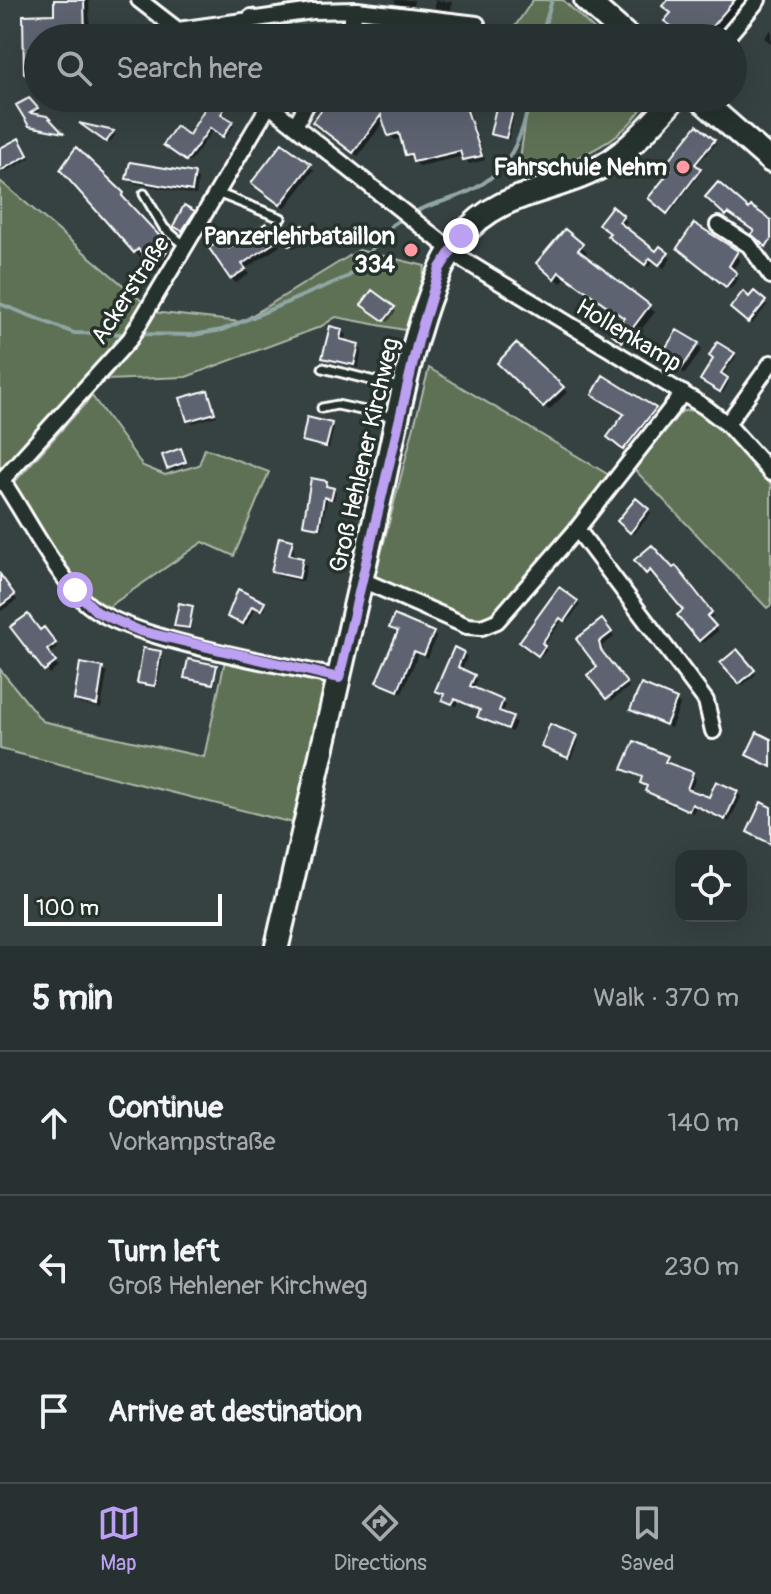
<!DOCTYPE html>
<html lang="en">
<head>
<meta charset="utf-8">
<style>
	:root { --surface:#283131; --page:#343d3d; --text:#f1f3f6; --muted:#a5a9ab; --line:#444c4d; --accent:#bca0f2 }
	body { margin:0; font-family:Pangolin,sans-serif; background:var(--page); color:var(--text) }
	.controls { position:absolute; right:24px; bottom:24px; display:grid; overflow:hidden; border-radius:16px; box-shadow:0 8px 32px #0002 }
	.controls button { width:72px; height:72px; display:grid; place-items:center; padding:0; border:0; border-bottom:2px solid var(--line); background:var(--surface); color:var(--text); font:40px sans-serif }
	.scale { position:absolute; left:24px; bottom:20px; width:198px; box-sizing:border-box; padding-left:8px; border:4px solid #fff; border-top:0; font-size:22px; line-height:28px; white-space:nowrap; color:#fff; -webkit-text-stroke:6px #26332d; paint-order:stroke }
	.stop { position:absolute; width:24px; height:24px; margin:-18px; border:6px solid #bca0f2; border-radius:50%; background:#fff }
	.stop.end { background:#bca0f2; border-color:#fff; box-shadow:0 2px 8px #0008 }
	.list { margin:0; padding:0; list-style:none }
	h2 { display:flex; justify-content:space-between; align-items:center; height:104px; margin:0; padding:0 32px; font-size:34px }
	h2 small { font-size:26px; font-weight:400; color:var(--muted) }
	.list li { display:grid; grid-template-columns:52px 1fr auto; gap:24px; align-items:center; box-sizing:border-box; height:144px; padding:0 32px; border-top:2px solid var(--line) }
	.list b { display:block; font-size:30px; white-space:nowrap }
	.list p { margin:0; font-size:26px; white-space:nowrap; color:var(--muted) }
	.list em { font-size:26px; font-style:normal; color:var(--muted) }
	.icon { flex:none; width:44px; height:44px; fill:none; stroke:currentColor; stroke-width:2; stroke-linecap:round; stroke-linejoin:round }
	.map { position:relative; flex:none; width:771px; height:946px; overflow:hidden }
	.search { position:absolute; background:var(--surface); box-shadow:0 8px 32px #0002; left:24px; right:24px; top:24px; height:88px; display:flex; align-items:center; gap:20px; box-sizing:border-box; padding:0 28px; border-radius:44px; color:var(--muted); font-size:30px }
	.sheet { height:536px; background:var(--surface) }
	nav { display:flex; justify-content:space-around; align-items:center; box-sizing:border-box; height:112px; border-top:2px solid var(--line); background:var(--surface); font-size:22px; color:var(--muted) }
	nav a { display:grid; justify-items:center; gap:4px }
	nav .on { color:var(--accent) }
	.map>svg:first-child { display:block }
	.green { fill:#5e7154; stroke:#aeb8aa; stroke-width:2 }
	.shadow { fill:#0007 }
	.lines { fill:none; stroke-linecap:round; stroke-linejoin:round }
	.stream { stroke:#91a7a6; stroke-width:4 }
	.building { fill:#5d6371; stroke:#fff; stroke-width:2 }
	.lane-casing { stroke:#fff; stroke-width:13 }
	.street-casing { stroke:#fff; stroke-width:20 }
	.secondary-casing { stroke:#fff; stroke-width:28 }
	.lane { stroke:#26332d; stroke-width:7 }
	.street { stroke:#26332d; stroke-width:14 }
	.secondary { stroke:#26332d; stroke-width:22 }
	.route { stroke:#bca0f2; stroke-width:10 }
	.poi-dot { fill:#ff9aa2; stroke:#26332d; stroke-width:3 }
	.labels { text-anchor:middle; stroke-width:7; stroke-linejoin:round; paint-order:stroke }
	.poi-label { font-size:24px; font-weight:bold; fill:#fff; stroke:#26332d; text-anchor:end }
	.street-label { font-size:24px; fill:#fff; stroke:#26332d }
</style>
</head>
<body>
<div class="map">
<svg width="771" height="946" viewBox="0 0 771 946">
	<rect width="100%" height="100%" fill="#364141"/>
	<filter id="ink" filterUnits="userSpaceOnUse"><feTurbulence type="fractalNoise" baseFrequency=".0125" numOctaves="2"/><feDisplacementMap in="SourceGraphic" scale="16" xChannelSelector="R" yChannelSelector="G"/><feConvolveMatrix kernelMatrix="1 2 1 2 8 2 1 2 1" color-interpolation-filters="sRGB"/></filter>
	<g filter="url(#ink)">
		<path class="green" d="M533,0H563L603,38H507Z
			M529,98H648C623,147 565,164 517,178Z
			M0,181L143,302L124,335L0,473Z
			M359,250L425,266L410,331L336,317L320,327L186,377L106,380L140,339L153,312L241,322Z
			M429,368L609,475L502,606L482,619L455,616L375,577Z
			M92,396L143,466L165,475L199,465L205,448L269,472L234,556L203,542L101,612L83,596L12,485Z
			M688,410L699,412L744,448L771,485V605L767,608L634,469L681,412Z
			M226,656L330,679L297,824L0,749V669L42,721L204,757Z"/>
		<path class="shadow" d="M56,0H89L90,38H38V82L26,73L25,17L56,16Z
			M394,0H414L413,10L399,9Z
			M435,0L452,2L451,10L435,8Z
			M670,0H747L714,38H670L673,27Z
			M771,29V43L764,38Z
			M70,98H84L81,104Z
			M161,98H184L183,104Z
			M348,98H363L383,108L414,98H465L485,160L469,164L464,156L419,166L406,154L402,138L395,140L390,135L385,120L358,156L320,127L344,110Z
			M213,99L224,106L214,122L218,124L227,108L223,118L234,125L226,138L213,130L190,162L168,147L190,137Z
			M29,100L39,111L32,115L46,118L60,133L30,125Z
			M513,108L515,111L509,139L495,136L492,133Z
			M85,126L113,132L115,135L110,143Z
			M698,127L716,143L695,167L701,172L670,214L650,198L674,170Z
			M21,143L30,158L6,171L0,162V151Z
			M282,145L314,170L285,208L258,188Z
			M76,150L127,200L126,202L174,254L162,271L145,253L140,257L135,252Z
			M194,175L198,180L196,195L133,183L129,179Z
			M612,209L627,221L622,227L656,253L660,249L671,258L664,268L655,260L649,267L614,240Z
			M193,212L196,215L186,232L178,228Z
			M270,230L280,246L245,269L249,274L236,283L231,278L230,249Z
			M305,230L309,241L293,248L290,245Z
			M726,245L740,260L732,271L739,278L730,289L683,251Z
			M581,246L587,252L583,256L655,312L628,346L620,340L626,318L566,277L561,283L544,269Z
			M754,294L767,305L752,324L732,308Z
			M366,307L393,308L396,311L388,322Z
			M341,331L346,335L344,342L362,350L358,368L329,361L324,357Z
			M697,344L702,349L685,374L662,358Z
			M516,346L567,392L549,410L500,363Z
			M734,354L736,357L722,376L729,382L723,393L705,382Z
			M208,392L217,416L192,423L183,400Z
			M594,395L655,410L659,414L629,453L614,441L626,415Z
			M331,425L334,427L329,448L304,441Z
			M180,451L185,465L172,471L169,468Z
			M326,483L336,492L334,500L327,499L321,530L308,527L305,525Z
			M636,501L651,513L634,534L619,521Z
			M294,544V558L307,565L303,582L278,576L273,572L289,566Z
			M637,560L679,572L713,616L709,620L718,631L703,643L680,615L686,610L655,572L651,576Z
			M0,575L17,600L1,611H0Z
			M559,589L580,605L567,622L563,619L543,647L547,650L541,657L524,645Z
			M239,592L266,607L264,611L255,607L246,626L232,619Z
			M192,608L191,630L179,628L176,625Z
			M605,625L614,637L602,646L604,656L629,687L611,701L600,667L578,640Z
			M392,627L433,633L436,637L428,658L418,654L402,693L379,681L400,633Z
			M40,632L48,633L58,648L49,654L58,667L49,674Z
			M737,652L756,674L743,685L723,663Z
			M160,653L163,656L157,687L142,684L139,682Z
			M463,653L467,657L461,671L477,680L473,690L506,705L502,714L516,722L512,732L483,720L479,716L482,711L459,701L456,706L448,703L438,690Z
			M216,667L215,686L186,677Z
			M102,669L107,673L101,708L80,704L76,700Z
			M676,701L680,705L671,728L633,709Z
			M576,737L579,740L571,759L546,749Z
			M667,757L669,765L696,778L690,792L710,800L737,793L741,797L729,822L696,807L693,813L668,804L647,791L644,779L624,768Z"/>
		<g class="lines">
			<path class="stream" d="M541,38L552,0
				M411,214C429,203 451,201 470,191C509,172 523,137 530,98
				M0,304L74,333L128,334
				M137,334L193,335L222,330L349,276L392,225L403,218"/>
		</g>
		<path class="building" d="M54,0H84L85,38H38V81L24,74L23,15L54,14Z
			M667,0H735L702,38H661L671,26L664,21L671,13L662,6Z
			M308,26L309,38H289L288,28Z
			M29,98L38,108L30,113L47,116L63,133L29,126L16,105Z
			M211,98L227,105L221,114L233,121L223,137L210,128L186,161L163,145L176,126L189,135Z
			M331,98L343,107L346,98H380L377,107L407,98H463L482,156L463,160L460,151L413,162L411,154L405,155L399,133L388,136L381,115L353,153L312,122Z
			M497,103L514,107L506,138L490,134Z
			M79,123L114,131L106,142Z
			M697,125L715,140L695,164L701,169L667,214L648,198L671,170L665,165Z
			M19,138L28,155L0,171V148Z
			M282,143L311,164L280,205L251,183Z
			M76,147L124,193L122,196L170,247L155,267L138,249L134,253L60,170Z
			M130,162L195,173L192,191L126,179Z
			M718,182L749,209L751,206L771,220V239L766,247L751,234L754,231L728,213L726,216L705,197Z
			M184,205L195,211L182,231L173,226Z
			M612,206L624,216L619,222L656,251L660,246L669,253L659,265L650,258L645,265L607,236L610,233L598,224Z
			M266,223L277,241L242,264L246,269L230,279L209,248L223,239L229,248Z
			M694,223L738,251L729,266L737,273L726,287L677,248Z
			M303,225L308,238L289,246L283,233Z
			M565,229L583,244L578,250L650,305L622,342L612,334L624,318L559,272L554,279L536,263Z
			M372,290L395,307L384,321L361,305Z
			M743,291L749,297L754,291L766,301L748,323L730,308Z
			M330,326L342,329L340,339L359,344L354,365L322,358Z
			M677,330L699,343L680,371L659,358Z
			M717,342L735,353L721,373L728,378L720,392L700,380L713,359L709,356Z
			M516,343L564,387L543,407L497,363Z
			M603,375L656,408L623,450L607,437L624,414L592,395Z
			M208,390L215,413L187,421L180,398Z
			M307,417L332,423L326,447L302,441Z
			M181,448L186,462L167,469L162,455Z
			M311,478L327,481L326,486L334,488L331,499L324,497L319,528L303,525Z
			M636,498L649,509L630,533L617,521Z
			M279,537L293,540L289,555L303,558L299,578L271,572Z
			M652,545L673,568L676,566L712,612L707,616L716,626L699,641L677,615L683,610L650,570L646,574L634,560Z
			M0,574L15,595L0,606Z
			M559,587L578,601L564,621L560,618L542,643L545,646L538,656L519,642Z
			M238,589L265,602L261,610L252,606L243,624L227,617Z
			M179,603L193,606L189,628L174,626Z
			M28,614L40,630L44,627L56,643L47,650L56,662L44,671L10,627Z
			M394,615L434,632L424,655L414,651L398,691L376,682L398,631L389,628Z
			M602,619L612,632L599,642L601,650L627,683L606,699L587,675L597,667L576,639Z
			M454,647L464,652L458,667L475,675L470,686L503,700L499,711L513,716L508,729L477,717L480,710L455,699L452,704L442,700L444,694L435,691Z
			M143,648L161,651L155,686L137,683Z
			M737,649L755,670L739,684L720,663Z
			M188,659L217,665L213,684L184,678Z
			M80,663L103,667L97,705L74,700Z
			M641,684L677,699L666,725L630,710Z
			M550,724L577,735L568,758L541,747Z
			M757,732L771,739V767L746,755Z
			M634,741L668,756L665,762L693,772L687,789L709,797L716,781L738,791L725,820L692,804L689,811L645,791L647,786L640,783L642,777L622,769Z
			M761,802L771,807V844L747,832Z"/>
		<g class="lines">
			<g class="lane-casing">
				<path id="lane" d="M217,193L281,218
					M144,194L164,228L185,246
					M323,368L402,388
					M322,408L337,405L394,417"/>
			</g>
			<g class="street-casing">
				<path id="street" d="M139,0L188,38
					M178,30L313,11L357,10L477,24
					M242,38L251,17
					M343,38L357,10
					M726,38L758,0
					M260,98L465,261L705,407L727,424L771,473
					M269,105L130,339L2,480C28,519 51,567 84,601C123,640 280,663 339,678
					M295,126L310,98
					M718,225L749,245L771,276
					M727,424L771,363
					M577,529L706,701L713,731
					M362,580L467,626L482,627L497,621L577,529L683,393"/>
			</g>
			<g class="secondary-casing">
				<path id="secondary" d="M586,0L629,38
					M699,98L771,161
					M277,946C311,798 346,650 379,502C395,435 418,287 461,237C498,193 540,195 589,173C623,158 650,126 675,98"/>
			</g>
			<use href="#lane" class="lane"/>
			<use href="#street" class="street"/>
			<use href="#secondary" class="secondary"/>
		</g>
	</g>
	<g class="lines" filter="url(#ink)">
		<path class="route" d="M75,590L97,612L140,631L339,678L418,341L440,268L461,236"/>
	</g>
	<g class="poi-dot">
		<circle cx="683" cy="167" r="8"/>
		<circle cx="411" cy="250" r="8"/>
	</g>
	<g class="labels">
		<g class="poi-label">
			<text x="667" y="175">Fahrschule Nehm</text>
			<text x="395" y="244">Panzerlehrbataillon<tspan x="395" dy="28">334</tspan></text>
		</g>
		<g class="street-label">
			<text transform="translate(130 290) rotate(-57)" y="8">Ackerstraße</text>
			<text transform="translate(629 335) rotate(31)" y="8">Hollenkamp</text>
			<text transform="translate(364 455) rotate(-77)" y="8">Groß Hehlener Kirchweg</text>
		</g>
	</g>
</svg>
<div class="controls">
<button><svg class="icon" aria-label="locate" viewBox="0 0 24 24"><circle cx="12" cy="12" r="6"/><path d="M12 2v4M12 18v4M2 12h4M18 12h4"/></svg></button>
</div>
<div class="scale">100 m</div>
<div class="stop" style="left:75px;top:590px"></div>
<div class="stop end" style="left:461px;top:236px"></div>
<div class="search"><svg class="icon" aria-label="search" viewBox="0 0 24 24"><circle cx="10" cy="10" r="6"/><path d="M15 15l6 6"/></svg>Search here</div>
</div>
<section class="sheet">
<h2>5 min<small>Walk · 370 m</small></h2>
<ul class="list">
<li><svg class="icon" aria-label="ahead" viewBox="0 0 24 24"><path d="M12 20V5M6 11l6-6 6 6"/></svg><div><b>Continue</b><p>Vorkampstraße</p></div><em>140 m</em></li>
<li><svg class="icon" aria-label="left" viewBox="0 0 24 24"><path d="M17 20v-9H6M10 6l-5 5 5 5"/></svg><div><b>Turn left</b><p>Groß Hehlener Kirchweg</p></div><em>230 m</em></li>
<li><svg class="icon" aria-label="arrive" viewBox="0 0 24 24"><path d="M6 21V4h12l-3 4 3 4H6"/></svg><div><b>Arrive at destination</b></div></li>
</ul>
</section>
<nav>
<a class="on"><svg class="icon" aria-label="map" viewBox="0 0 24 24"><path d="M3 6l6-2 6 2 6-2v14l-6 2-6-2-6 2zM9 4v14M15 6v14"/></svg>Map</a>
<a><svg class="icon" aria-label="directions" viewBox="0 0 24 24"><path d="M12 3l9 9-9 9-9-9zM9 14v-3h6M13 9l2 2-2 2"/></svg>Directions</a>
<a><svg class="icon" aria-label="saved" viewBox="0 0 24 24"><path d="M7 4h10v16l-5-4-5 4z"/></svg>Saved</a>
</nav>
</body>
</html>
